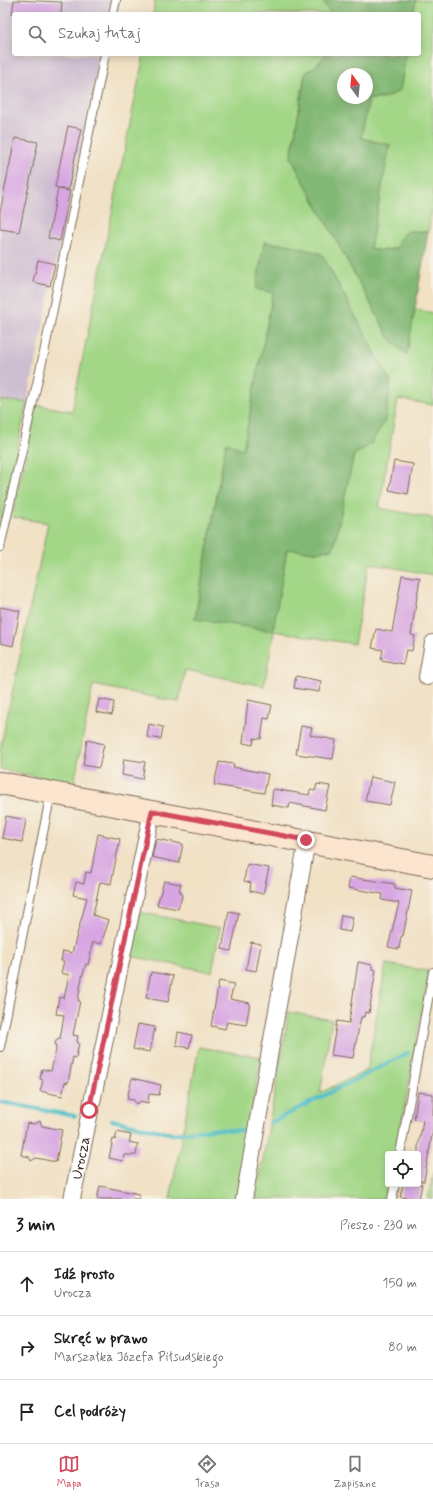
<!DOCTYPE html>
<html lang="pl">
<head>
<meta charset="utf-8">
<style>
	:root { --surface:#fff; --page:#f2f2f2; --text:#202124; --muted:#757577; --line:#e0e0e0; --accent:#d1495b }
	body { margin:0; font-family:Mynerve,sans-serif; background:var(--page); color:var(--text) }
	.controls { position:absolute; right:12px; bottom:12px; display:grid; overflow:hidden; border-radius:4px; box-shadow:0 2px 10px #0003 }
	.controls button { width:36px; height:36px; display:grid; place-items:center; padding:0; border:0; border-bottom:1px solid var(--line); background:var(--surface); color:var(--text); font:20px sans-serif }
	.compass { position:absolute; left:337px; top:68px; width:36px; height:36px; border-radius:50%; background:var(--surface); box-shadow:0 2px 10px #0003; rotate:345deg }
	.stop { position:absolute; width:12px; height:12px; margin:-9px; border:3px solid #d1495b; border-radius:50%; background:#fff }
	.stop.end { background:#d1495b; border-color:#fff; box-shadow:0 1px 4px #0008 }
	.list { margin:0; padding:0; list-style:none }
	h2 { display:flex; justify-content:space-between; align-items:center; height:52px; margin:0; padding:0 16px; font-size:17px }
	h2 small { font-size:13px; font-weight:400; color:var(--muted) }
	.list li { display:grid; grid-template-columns:26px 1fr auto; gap:12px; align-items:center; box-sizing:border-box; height:64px; padding:0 16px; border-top:1px solid var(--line) }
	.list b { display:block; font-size:15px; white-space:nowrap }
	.list p { margin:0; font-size:13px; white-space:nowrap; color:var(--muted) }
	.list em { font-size:13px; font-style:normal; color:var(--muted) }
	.icon { flex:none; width:22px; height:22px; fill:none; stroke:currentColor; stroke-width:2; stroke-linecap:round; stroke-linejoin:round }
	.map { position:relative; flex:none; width:433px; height:1199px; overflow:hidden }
	.search { position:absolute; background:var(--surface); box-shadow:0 2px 10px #0003; left:12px; right:12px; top:12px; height:44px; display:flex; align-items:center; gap:10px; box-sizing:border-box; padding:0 14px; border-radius:4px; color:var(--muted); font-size:15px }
	.sheet { height:244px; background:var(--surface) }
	nav { display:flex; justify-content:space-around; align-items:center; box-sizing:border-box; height:56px; border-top:1px solid var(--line); background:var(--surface); font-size:11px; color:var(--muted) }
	nav a { display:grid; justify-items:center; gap:2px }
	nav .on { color:var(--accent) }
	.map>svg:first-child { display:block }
	.industrial { fill:#cebed1 }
	.green { fill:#a3d787; stroke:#6f8052; fill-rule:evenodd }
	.forest { fill:#82b874; stroke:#5e7149; fill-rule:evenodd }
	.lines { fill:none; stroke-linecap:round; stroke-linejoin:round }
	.stream { stroke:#50bec7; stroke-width:4 }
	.building { fill:#d7a5e2 }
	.lane-casing { stroke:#7b6a58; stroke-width:10 }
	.street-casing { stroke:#7b6a58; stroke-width:18 }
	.secondary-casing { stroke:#7b6a58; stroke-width:24 }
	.lane { stroke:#fff; stroke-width:8 }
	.street { stroke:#fff; stroke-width:16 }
	.secondary { stroke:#fce5cf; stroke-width:22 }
	.route { stroke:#d1495b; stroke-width:5 }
	.labels { text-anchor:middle; stroke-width:3; stroke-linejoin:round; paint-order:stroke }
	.street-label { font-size:15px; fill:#3b2a1e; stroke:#f7f3e8 }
</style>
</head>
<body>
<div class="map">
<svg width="433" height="1199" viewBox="0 0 433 1199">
	<rect width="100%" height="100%" fill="#f7f3e8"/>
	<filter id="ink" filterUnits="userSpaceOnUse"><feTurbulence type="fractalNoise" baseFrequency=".025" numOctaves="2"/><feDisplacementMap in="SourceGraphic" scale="8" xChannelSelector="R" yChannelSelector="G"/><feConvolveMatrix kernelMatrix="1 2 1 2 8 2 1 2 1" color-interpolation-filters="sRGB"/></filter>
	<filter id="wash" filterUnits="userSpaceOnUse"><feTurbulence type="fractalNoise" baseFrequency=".012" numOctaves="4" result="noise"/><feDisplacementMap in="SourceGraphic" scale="16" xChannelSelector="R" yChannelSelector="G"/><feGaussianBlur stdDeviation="0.9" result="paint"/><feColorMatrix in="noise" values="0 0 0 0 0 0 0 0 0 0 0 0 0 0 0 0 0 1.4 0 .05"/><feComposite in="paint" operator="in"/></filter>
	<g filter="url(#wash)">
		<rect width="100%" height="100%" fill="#f1e1c5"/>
		<path class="industrial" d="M0,0H111L108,14H14V54H100L27,403L0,400Z"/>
		<path class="green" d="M155,0H322L331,14H153Z
			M416,0H433V205L428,232L408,231L401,237L396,248L379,251L370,248L390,145L361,138L369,99H381L400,90L406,54H419V14H413Z
			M144,54H326L318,64L305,74L291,158L390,339L406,354L415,309L433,313V405L398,399L379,508L433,518V575L369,563L354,644L274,631L264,686L185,670L179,702L93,685L74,784L0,769V750L48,523L12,517L37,405L72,411ZM264,242L291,245L371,444L354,455L333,549L316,552L287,548L273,630L195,618L226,443L243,450L273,293Z
			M0,400L27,403L0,529Z
			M139,912L220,928L212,972L130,956Z
			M386,964L429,971L396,1154H388V1184H391L388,1199H256L289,1012L332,1020L320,1093L367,1070Z
			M199,1047L261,1057L236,1199H170Z
			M433,1173V1199H428Z"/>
		<path class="forest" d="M322,0H416L413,14H331Z
			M326,54H406L400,90C389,98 381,99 369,99L361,138L390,145L370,248C380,252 386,251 396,248L401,237L408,231L428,232L407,355L390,339L291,158L305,74L318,64ZM343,74H367V98H343Z
			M264,242L291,245L322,254L391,382L385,421L371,444L354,455L333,549L316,552L287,549L273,631L195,619L226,443L243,449L273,293L256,289Z"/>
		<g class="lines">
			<path class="stream" d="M1,1102L75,1116
				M112,1120L173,1134L213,1129L247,1131
				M270,1123L408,1053"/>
		</g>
		<g id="blocks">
			<path class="building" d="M14,0L62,2L61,14H12Z
				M68,126L81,129L68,190L55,187Z
				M15,138L38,142L19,232L0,229V212Z
				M58,189L70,191L60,241L48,238Z
				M38,260L55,264L50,286L33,282Z
				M394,461L413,464L408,494L389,490Z
				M402,575L420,578L411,635L415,636L412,651L406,650L403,664L381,660L383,650L372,648L376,629L392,632Z
				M0,607L20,611L13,646L0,643Z
				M296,676L321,681L319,692L294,688Z
				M99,699L114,702L112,715L96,712Z
				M248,700L272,705L269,719L264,718L261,739L254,738L253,745L243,743Z
				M149,724L163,727L161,739L147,737Z
				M301,726L312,728L310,735L336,740L333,759L296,754Z
				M87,740L104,744L99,768L83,765Z
				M124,759L145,762L142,779L122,775Z
				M219,762L234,764L233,767L268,774L264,793L214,785Z
				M370,777L395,782L390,805L365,801Z
				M317,784L330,786L325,810L290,803L289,808L271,805L273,789L309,795L310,790L315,791Z
				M6,816L26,820L22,842L2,838Z
				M98,834L120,839L111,884L100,882L93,915L109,920L101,944L93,942L88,965L86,964L82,977L78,1000L80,1001L73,1035L78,1036L77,1042L79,1043L76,1058L73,1057L68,1083L65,1082L62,1096L40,1091L43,1080L40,1079L42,1069L51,1071L56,1050L55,1043L58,1038L60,1039L64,1015L56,1014L59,997L64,998L69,975L61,973L64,961H61L63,951L72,953L87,898L73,895L76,882L84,884L86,872L91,873Z
				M156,839L183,844L179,863L152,857Z
				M247,864L269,868L263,894L250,891L251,883L244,881Z
				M350,877L395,884V888L412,891L403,936H401L399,949L388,947L399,903L382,900L383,894L348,888Z
				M164,881L181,884L179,891L181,892L182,897L178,909L157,905Z
				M229,911L239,913L231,951L222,949Z
				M341,915L353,917L350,932L339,930Z
				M251,942L261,944L256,971L246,969Z
				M358,962L372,965V969L376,970L369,1013L365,1012L364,1017H361L353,1058L331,1055L337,1021L349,1023Z
				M151,972L173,976L168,1002L146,998Z
				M219,981L234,984L230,999L250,1003L246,1025L227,1022L225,1029L211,1026Z
				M138,1024L155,1027L150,1052L133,1049Z
				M178,1032L192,1035L189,1048L176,1045Z
				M132,1078L161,1085L159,1095L149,1094L148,1103L141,1101L136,1104L134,1100L127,1099Z
				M418,1092L433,1094V1129L424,1181H418V1147L423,1121L414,1119Z
				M40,1121L42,1126L62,1130L56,1162L36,1158L31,1161L29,1157L21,1155L27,1123L35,1124Z
				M117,1132L131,1135L129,1142L138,1144L136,1155H124L123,1161L109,1158L113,1139L115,1140Z
				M403,1184H422L419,1199L400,1197Z
				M100,1186L139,1194V1199H97Z"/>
		</g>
	</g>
	<g filter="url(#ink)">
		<use href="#blocks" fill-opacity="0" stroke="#7b6a58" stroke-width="1"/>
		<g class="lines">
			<g class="lane-casing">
				<path id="lane" d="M113,14L116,0
					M0,547L44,353L105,54
					M0,1047L51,793
					M400,1154L433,972
					M392,1199L395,1184"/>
			</g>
			<g class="street-casing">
				<g id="street">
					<path d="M427,677L433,643"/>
					<path id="s1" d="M72,1199L152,811"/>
					<path d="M244,1199L307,840"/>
				</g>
			</g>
			<g class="secondary-casing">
				<path id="secondary" d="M0,783L433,866"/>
			</g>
			<use href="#lane" class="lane"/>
			<use href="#street" class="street"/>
			<use href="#secondary" class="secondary"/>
		</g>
	</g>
	<g class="lines" filter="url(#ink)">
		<path class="route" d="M89,1110L152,811L306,840"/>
	</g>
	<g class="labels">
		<g class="street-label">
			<text dy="5" stroke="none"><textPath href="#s1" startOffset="42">Urocza</textPath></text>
		</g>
	</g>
</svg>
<div class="controls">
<button><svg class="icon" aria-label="locate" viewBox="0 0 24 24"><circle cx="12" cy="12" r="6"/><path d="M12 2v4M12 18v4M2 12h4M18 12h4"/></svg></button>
</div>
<svg class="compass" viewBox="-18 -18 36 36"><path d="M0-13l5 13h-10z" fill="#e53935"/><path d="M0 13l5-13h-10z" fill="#757577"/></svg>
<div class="stop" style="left:89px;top:1110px"></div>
<div class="stop end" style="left:306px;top:840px"></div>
<div class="search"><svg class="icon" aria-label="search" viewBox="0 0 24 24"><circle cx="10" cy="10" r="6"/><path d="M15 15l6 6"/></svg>Szukaj tutaj</div>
</div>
<section class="sheet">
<h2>3 min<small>Pieszo · 230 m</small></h2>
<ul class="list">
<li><svg class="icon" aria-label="ahead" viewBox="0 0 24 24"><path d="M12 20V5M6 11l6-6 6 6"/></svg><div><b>Idź prosto</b><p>Urocza</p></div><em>150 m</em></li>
<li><svg class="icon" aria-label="right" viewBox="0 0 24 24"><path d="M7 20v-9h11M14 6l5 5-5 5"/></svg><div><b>Skręć w prawo</b><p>Marszałka Józefa Piłsudskiego</p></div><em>80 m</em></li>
<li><svg class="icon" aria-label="arrive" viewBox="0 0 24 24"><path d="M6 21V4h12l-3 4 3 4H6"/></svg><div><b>Cel podróży</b></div></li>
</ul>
</section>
<nav>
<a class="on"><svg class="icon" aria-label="map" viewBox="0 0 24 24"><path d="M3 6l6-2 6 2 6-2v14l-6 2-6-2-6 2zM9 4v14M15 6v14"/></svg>Mapa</a>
<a><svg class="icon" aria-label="directions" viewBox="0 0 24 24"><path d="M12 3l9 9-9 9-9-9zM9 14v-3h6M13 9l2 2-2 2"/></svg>Trasa</a>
<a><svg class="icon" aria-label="saved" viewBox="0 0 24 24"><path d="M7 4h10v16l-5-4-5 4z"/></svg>Zapisane</a>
</nav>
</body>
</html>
